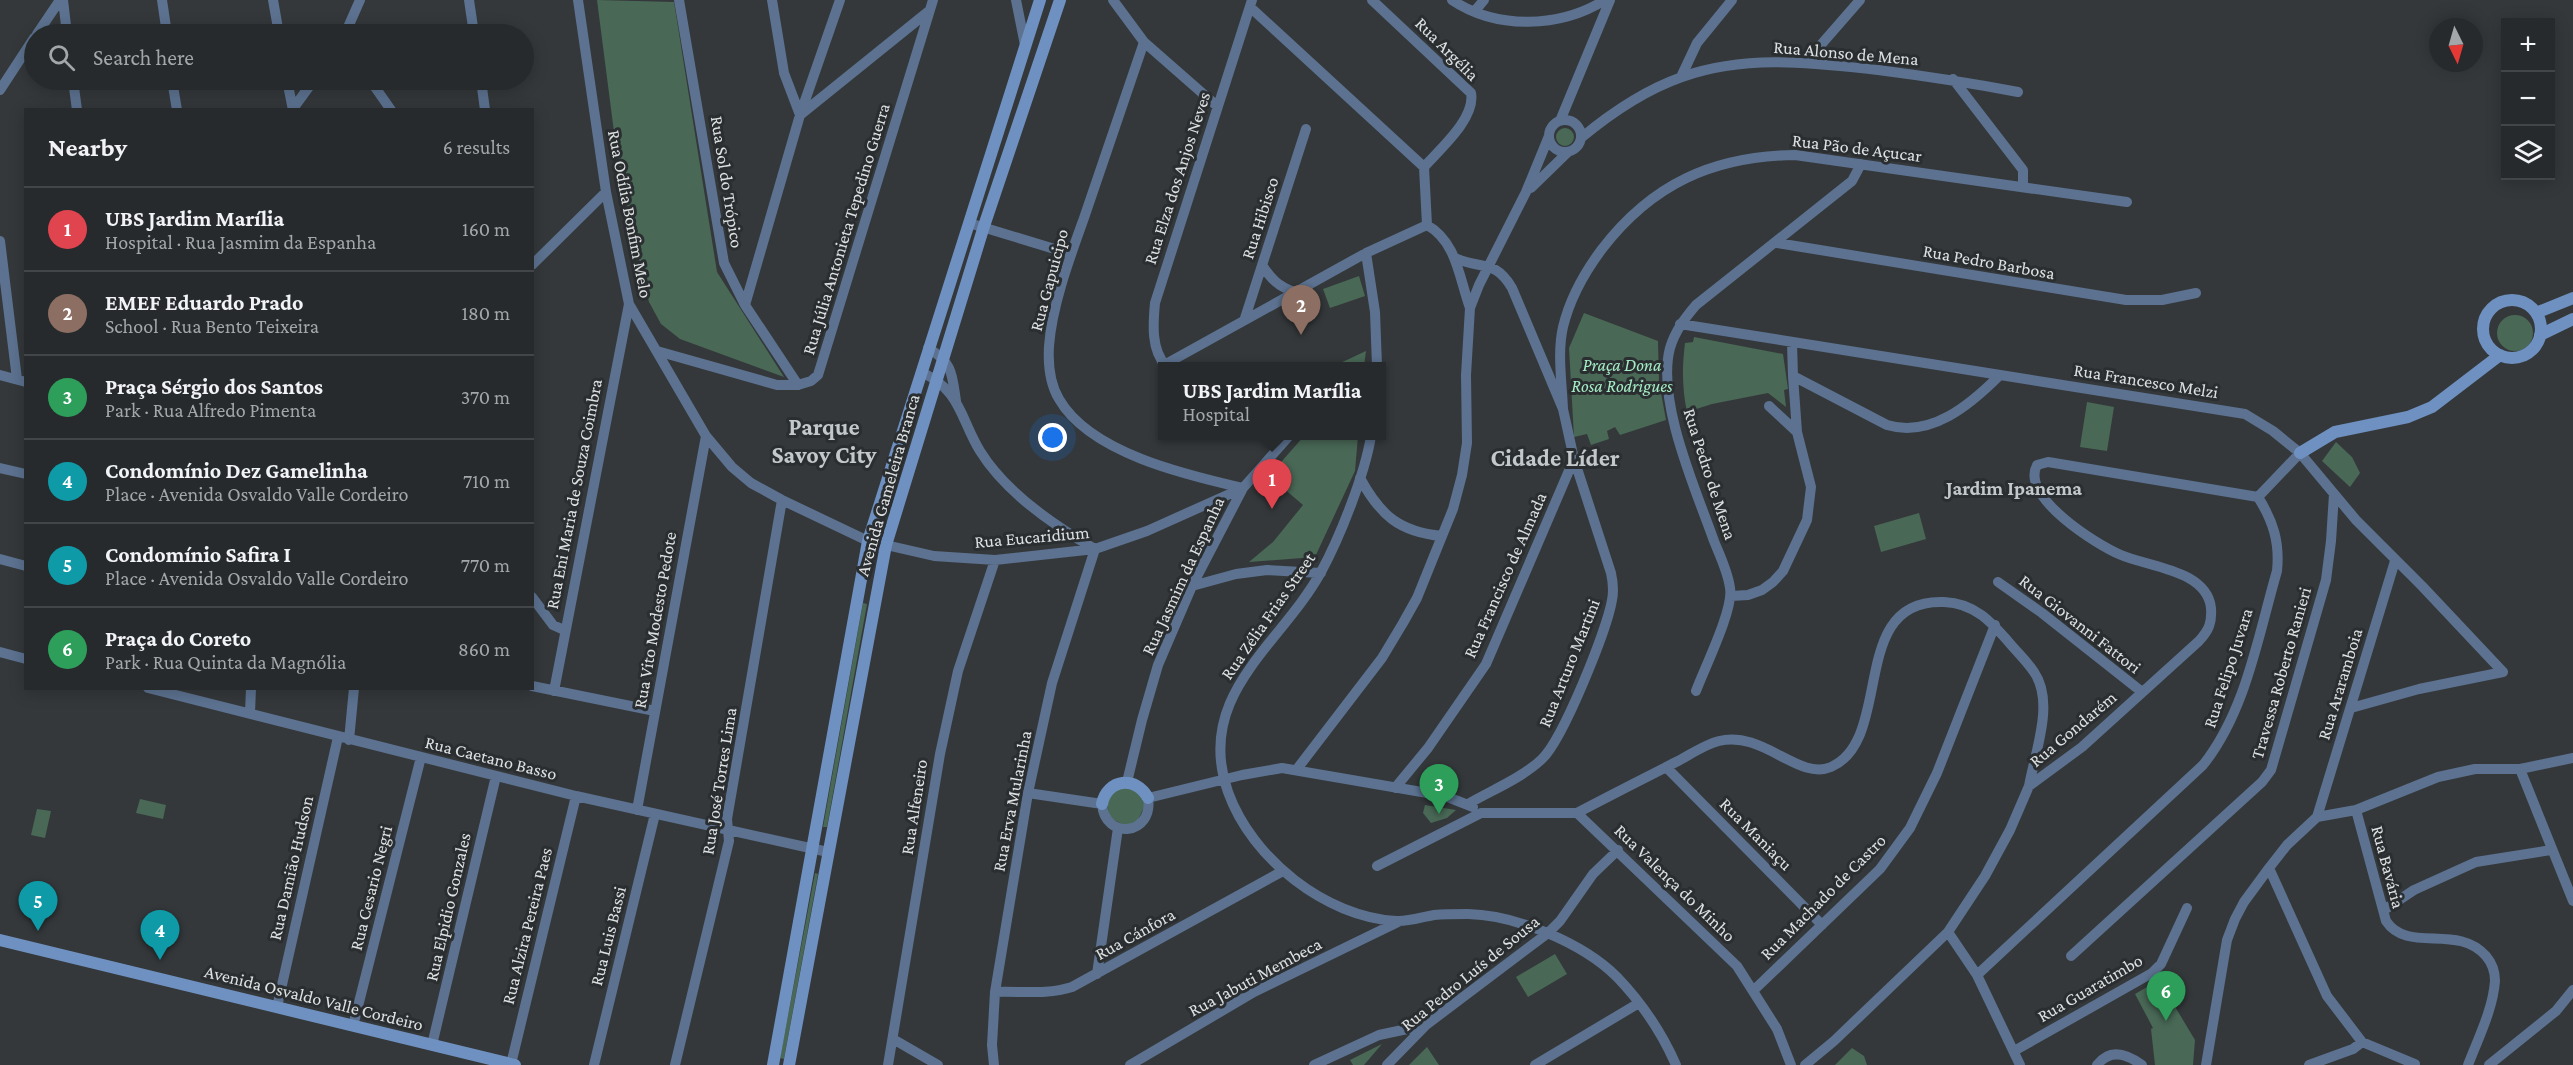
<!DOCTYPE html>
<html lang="en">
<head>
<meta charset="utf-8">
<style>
	:root { --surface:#272a2c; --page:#2f3234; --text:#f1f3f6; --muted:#a4a7a9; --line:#434648; --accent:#db2777 }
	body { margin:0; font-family:"Crimson Pro",serif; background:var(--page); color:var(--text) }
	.controls { position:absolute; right:18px; top:18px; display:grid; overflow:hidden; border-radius:0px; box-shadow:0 3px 15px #0003 }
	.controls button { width:54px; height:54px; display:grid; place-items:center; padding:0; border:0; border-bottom:2px solid var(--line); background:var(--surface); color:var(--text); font:30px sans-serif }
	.compass { position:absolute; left:2429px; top:18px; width:54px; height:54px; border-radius:50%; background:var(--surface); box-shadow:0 3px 15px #0003; rotate:175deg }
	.you { position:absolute; left:1053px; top:438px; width:21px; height:21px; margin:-15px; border:4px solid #fff; border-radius:50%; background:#1a73e8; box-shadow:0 0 0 9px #1a73e833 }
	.badge { display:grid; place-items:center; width:39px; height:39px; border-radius:50%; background:var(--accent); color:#fff; font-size:20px; font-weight:700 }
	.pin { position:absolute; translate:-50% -50px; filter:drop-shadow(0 2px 3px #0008) }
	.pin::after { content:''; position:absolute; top:32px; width:21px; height:18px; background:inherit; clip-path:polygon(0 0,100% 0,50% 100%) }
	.popup { position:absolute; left:1158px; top:362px; width:228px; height:78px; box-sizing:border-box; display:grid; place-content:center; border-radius:0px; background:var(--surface); filter:drop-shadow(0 2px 4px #0005); font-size:20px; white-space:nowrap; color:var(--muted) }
	.popup b { font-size:22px; color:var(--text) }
	.popup::after { content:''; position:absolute; left:50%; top:100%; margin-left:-12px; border:12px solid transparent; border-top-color:var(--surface) }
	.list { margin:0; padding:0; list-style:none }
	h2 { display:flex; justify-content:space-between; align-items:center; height:78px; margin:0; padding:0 24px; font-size:26px }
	h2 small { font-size:20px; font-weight:400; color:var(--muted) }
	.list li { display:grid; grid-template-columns:39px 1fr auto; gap:18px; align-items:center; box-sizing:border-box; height:84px; padding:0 24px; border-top:2px solid var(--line) }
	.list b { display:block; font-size:22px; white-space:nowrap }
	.list p { margin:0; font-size:20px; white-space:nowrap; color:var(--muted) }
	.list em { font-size:20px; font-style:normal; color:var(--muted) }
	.icon { flex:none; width:33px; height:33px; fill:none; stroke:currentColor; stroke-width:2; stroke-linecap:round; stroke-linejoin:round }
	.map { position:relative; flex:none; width:2573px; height:1065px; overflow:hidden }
	.search { position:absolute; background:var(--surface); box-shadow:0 3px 15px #0003; left:24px; top:24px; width:510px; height:66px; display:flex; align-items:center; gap:15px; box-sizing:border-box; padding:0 21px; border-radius:33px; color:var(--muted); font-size:22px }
	.panel { position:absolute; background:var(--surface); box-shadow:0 3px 15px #0003; left:24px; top:108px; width:510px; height:582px; border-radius:0px }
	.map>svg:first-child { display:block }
	.green { fill:#496856 }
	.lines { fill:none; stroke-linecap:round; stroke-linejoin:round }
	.street { stroke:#5c7290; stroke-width:10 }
	.secondary { stroke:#6f91c1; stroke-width:12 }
	.labels { text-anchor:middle; stroke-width:6; stroke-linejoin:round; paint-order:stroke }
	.street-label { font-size:18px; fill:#dee1e2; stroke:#2a2e30 }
	.park-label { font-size:18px; font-style:italic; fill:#a5edc5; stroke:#2a2e30 }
	.neighbourhood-label { font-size:20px; font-weight:bold; fill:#c3c8ca; stroke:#2a2e30 }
	.district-label { font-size:24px; font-weight:bold; fill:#c3c8ca; stroke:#2a2e30 }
</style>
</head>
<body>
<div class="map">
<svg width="2573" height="1065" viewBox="0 0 2573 1065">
	<rect width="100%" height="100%" fill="#34383a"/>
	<path class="green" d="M597,0L674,2L717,272L784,377L680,339L661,324L649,302L619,171Z
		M1556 137a9 9 0 1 1 18 0a9 9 0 1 1-18 0Z
		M1359,276L1365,296L1330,308L1323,289Z
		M1584,313L1658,341L1659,382L1666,420L1620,435L1615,427L1607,431L1609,439L1591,445L1587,434L1574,437L1569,348Z
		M2497 333a18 18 0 1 1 36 0a18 18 0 1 1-36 0Z
		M1694,337L1783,354L1788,389L1784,390L1786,407L1768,393L1712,404L1687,412C1682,389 1682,367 1685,343L1693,342Z
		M1366,351L1364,366H1336V365Z
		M2087,402L2114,407L2107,451L2080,447Z
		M1304,436H1358L1355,471L1315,557L1249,562L1273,542L1303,505L1269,476Z
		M2336,442L2352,457L2360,473L2350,487L2322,461Z
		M1919,513L1926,539L1881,552L1874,526Z
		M863,603L867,604L827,827H823Z
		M1121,786L1137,790L1145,805L1137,822L1125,826L1109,817L1107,798Z
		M140,799L166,805L163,819L136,813Z
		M1425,805L1456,810L1447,818L1431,823L1423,813Z
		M37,809L51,811L45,838L31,835Z
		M815,873L818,874L784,1059L780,1058Z
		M1555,954L1567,974L1528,997L1516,977Z
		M2159,980L2195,1040L2193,1065H2155L2151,1029L2153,1028L2135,994Z
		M1382,1044L1364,1065H1353L1350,1060Z
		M1427,1047L1439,1065H1409Z
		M1852,1048L1864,1056L1867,1065H1835Z"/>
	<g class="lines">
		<path class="street" d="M63,0L67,34
			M162,0L167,34
			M273,0L279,34
			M469,0L474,34
			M578,0L606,192L629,304L706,436L732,467L751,483L782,500L868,541L876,547L886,545L934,556L995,560L1095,549L1147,531L1243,488
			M679,0L724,263L745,305L798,385
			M772,0L784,73L800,115
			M1016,0L1025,45
			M1113,0L1144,42L1217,106
			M1372,0L1471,93C1476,118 1440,149 1424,167L1427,225
			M1452,0C1497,30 1560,28 1605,0
			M1250,7L1424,167
			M1474,12L1484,0
			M37,34L60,0
			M345,34L360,0
			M1144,42C1124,101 1104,160 1084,218C1070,257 1052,305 1049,346C1048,363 1050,384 1059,399C1090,453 1186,475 1243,488
			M1809,63L1819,47L1860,0
			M1681,77L1697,43L1732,0
			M1953,79L2023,170V187
			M73,80L77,110
			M172,80L177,110
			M287,80L293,110
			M370,80L391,110
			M481,80L485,110
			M0,90L34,38
			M292,110L314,80
			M800,115L929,11
			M1549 136a16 16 0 1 1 32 0a16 16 0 1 1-32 0Z
			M1560,121L1610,0
			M1581,138C1611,113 1645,90 1682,77C1746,54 1813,63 1878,70C1925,76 1971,83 2018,92
			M1531,188L1568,152
			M969,223L1071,254
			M0,241L17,379
			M1777,243L2126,300H2162L2196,293
			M1366,253L1375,312L1377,366
			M1455,258C1482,270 1495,259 1512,288L1563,409L1574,459L1611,573C1613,582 1614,590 1612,600C1607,630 1563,739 1542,759C1522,778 1492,790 1468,804
			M532,265L606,192
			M1262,265C1271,279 1278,286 1294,292
			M745,305L800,115L840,0
			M1245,318L1306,129
			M1680,324L2245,414L2273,431L2300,453L2356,520L2422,586L2503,672
			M1792,343L1793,376L1887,425C1931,438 1970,405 2000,375
			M928,348C953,363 952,374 956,401
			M657,351L777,385H798L811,381L818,375L933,0
			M1164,365L1366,253L1427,225C1457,242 1459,278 1470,308
			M1166,366C1151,350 1153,324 1155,303L1252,0
			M921,372C961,390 960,418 980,451C1006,493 1053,525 1095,549L1052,683L1028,793L995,992L992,1045L994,1065
			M0,375L26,382
			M1793,376L1797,432
			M1563,409C1562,383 1557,353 1563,327C1570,298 1584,273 1602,249C1652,184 1713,156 1795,155L2127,202
			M1371,436C1365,474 1340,537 1321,572C1280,646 1194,695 1228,792C1252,859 1326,917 1396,921C1408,922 1422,917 1434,915C1445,914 1457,914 1468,914C1516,915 1583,943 1617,977C1641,1002 1662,1033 1676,1065
			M0,468L26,474
			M1360,478C1380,515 1399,532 1442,536
			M2258,497L2300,453
			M0,559L26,566
			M1998,582L2042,613L2142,692
			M1192,586L1236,574L1267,570L1321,573
			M1731,596L1748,595L1762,590L1773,582L1783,571L1807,520L1811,487L1797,432L1769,406
			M532,597L553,625L564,630
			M0,652L26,659
			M532,686L655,711
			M148,688L576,796L828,852
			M554,691L629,304
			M1696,691C1704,669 1734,609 1730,588C1728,572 1720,556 1714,541C1696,490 1656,401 1670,348C1675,331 1685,318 1696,305L1852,181L1861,164
			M2351,708L2419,689L2503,672
			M250,713L251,688
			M349,740L354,688
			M1666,767L1822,925
			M1297,769L1382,658L1403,623L1417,598L1453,509L1462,475L1467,443L1466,375L1470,308L1479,285L1526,192L1549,136
			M2520,769L2573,901
			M1127,782L1142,720L1158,665L1192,586L1243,488L1289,436
			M1395,788L1428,748L1486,664L1574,459
			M1028,793L1102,804C1105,841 1154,835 1148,798L1242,775L1282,768L1445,796L1473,807
			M637,810L706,436
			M2356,810L2386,921C2408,954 2457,923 2486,956C2492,963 2495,971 2495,981C2493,1009 2478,1039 2468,1065
			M1577,813C1611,795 1645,778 1678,761C1691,754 1706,744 1719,741C1763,730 1798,781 1831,767C1895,739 1847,598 1944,602C1976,603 1993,624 2013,647C2020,655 2028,663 2034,672C2055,702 2035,752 2029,786
			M2317,817L2395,561
			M1377,866L1481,813H1577L1737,966L1777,1029L1791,1065
			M2269,868L2327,996L2362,1042
			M2384,910L2414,890L2476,862L2551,850
			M1948,932L1977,975L2020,1065
			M2071,956L2262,782L2271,770L2326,580L2331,541L2334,494
			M1097,974L1118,828
			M1754,990L1880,869L1910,828L1937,773L1995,625
			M995,992C1021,991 1047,995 1072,987L1281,872
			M277,1007L338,737
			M353,1026L421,757
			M893,1039L938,1065
			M432,1045L496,776
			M2014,1051L2152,973L2161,964L2187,908
			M511,1064L576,796
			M594,1065L655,814
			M675,1065L729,841L727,819L782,500
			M888,1065L940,754L958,671L995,560
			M1130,1065L1254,992L1398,922
			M1314,1065L1379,1035L1426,1025
			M1387,1065L1426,1025L1548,933L1560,921L1593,874L1618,850
			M1535,1065L1639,1003
			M1805,1065L1834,1041L1948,932L1985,876L2010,830L2029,786L2082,747L2199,641C2209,630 2212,623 2211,608C2207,570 2149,567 2121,555C2097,545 2020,497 2037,465L2048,462L2258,497C2273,521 2280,542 2277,571C2258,636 2246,711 2203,765L1977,975
			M2097,1065C2110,1048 2127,1054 2142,1065
			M2206,1065L2227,940L2235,919L2244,902L2269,868L2287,845L2317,817L2356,810L2438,777L2475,769H2520L2573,758
			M2309,1065L2353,1049L2362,1042L2415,1064
			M2489,1065L2556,1011L2573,990"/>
		<path class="secondary" d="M2483 329a29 29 0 1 1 58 0a29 29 0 1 1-58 0Z
			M2536,313L2573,298
			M2540,335L2573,319
			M2300,453L2335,432L2408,417L2432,407L2500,355
			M1102,804C1107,779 1136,775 1148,798
			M0,940L515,1065
			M773,1065L868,541L1040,0
			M789,1065L886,545L984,226L1060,0"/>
	</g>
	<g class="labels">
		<g class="street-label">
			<text transform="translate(1447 49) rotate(45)" y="6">Rua Argélia</text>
			<text transform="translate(1846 53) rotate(5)" y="6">Rua Alonso de Mena</text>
			<text transform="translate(1857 148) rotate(7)" y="6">Rua Pão de Açucar</text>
			<text transform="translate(1177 178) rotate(-72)" y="6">Rua Elza dos Anjos Neves</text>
			<text transform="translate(727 182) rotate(81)" y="6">Rua Sol do Trópico</text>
			<text transform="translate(630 214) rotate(79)" y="6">Rua Odília Bonfim Melo</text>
			<text transform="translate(1260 218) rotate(-72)" y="6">Rua Hibisco</text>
			<text transform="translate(846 229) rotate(-73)" y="6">Rua Júlia Antonieta Tepedino Guerra</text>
			<text transform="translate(1989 262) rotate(10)" y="6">Rua Pedro Barbosa</text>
			<text transform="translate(1049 280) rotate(-75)" y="6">Rua Gapuicipo</text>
			<text transform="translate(2146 381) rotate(9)" y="6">Rua Francesco Melzi</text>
			<text transform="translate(1710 474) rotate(72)" y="6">Rua Pedro de Mena</text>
			<text transform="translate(888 485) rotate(-74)" y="6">Avenida Gameleira Branca</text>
			<text transform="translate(574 494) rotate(-79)" y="6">Rua Eni Maria de Souza Coimbra</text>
			<text transform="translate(1032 537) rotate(-5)" y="6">Rua Eucaridium</text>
			<text transform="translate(1505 575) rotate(-66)" y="6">Rua Francisco de Almada</text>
			<text transform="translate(1183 576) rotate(-65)" y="6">Rua Jasmim da Espanha</text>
			<text transform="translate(1268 616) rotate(-55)" y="6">Rua Zélia Frias Street</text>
			<text transform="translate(655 620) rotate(-80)" y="6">Rua Vito Modesto Pedote</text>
			<text transform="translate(2080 624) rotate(38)" y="6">Rua Giovanni Fattori</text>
			<text transform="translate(1569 663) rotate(-68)" y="6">Rua Arturo Martini</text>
			<text transform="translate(2228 668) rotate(-72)" y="6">Rua Felipo Juvara</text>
			<text transform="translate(2281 673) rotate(-74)" y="6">Travessa Roberto Ranieri</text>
			<text transform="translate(2340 684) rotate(-73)" y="6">Rua Araramboia</text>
			<text transform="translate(2073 729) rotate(-40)" y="6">Rua Gondarém</text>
			<text transform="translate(491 758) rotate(14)" y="6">Rua Caetano Basso</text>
			<text transform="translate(719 781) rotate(-81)" y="6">Rua José Torres Lima</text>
			<text transform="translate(1012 801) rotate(-79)" y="6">Rua Erva Mularinha</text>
			<text transform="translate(914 807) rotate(-81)" y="6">Rua Alfeneiro</text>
			<text transform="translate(1756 834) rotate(45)" y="6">Rua Maniaçu</text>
			<text transform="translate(2388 867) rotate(75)" y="6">Rua Bavária</text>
			<text transform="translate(291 868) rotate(-77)" y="6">Rua Damião Hudson</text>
			<text transform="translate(1675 883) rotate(44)" y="6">Rua Valença do Minho</text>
			<text transform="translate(371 888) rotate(-76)" y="6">Rua Cesario Negri</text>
			<text transform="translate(1823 897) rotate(-45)" y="6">Rua Machado de Castro</text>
			<text transform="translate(448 907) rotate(-77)" y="6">Rua Elpidio Gonzales</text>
			<text transform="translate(527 926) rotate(-76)" y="6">Rua Alzira Pereira Paes</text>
			<text transform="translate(1135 934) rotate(-29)" y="6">Rua Cánfora</text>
			<text transform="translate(608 936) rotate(-76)" y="6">Rua Luis Bassi</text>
			<text transform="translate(1470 973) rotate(-39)" y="6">Rua Pedro Luís de Sousa</text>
			<text transform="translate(1255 977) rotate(-28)" y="6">Rua Jabuti Membeca</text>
			<text transform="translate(2090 988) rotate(-30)" y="6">Rua Guaratimbo</text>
			<text transform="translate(314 998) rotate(14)" y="6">Avenida Osvaldo Valle Cordeiro</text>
		</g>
		<g class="park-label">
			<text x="1622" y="371">Praça Dona<tspan x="1622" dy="21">Rosa Rodrigues</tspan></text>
		</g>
		<g class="neighbourhood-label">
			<text x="2014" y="495">Jardim Ipanema</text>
		</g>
		<g class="district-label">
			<text x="824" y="435">Parque<tspan x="824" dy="28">Savoy City</tspan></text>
			<text x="1555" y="466">Cidade Líder</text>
		</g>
	</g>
</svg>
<div class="controls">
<button>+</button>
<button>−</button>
<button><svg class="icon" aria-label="layers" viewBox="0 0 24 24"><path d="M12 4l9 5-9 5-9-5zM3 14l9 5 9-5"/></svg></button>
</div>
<svg class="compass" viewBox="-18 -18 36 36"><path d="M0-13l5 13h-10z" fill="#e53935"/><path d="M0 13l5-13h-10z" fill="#a4a7a9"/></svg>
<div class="you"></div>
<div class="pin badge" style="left:1272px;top:509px;background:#e0444e">1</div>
<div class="popup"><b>UBS Jardim Marília</b>Hospital</div>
<div class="pin badge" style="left:1301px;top:335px;background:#8d6e63">2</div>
<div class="pin badge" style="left:1439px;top:814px;background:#2e9e5b">3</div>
<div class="pin badge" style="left:160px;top:960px;background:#0f9aa8">4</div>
<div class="pin badge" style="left:38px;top:931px;background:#0f9aa8">5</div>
<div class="pin badge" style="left:2166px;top:1021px;background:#2e9e5b">6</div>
<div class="search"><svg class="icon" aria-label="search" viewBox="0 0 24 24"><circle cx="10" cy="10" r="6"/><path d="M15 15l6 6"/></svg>Search here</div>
<section class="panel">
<h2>Nearby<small>6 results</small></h2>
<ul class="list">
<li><span class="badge" style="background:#e0444e">1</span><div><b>UBS Jardim Marília</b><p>Hospital · Rua Jasmim da Espanha</p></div><em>160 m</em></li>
<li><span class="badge" style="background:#8d6e63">2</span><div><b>EMEF Eduardo Prado</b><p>School · Rua Bento Teixeira</p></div><em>180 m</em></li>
<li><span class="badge" style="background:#2e9e5b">3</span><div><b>Praça Sérgio dos Santos</b><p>Park · Rua Alfredo Pimenta</p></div><em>370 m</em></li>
<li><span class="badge" style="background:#0f9aa8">4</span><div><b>Condomínio Dez Gamelinha</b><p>Place · Avenida Osvaldo Valle Cordeiro</p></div><em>710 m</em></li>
<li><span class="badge" style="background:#0f9aa8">5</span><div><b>Condomínio Safira I</b><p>Place · Avenida Osvaldo Valle Cordeiro</p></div><em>770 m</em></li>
<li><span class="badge" style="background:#2e9e5b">6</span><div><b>Praça do Coreto</b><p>Park · Rua Quinta da Magnólia</p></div><em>860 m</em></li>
</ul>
</section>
</div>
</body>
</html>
